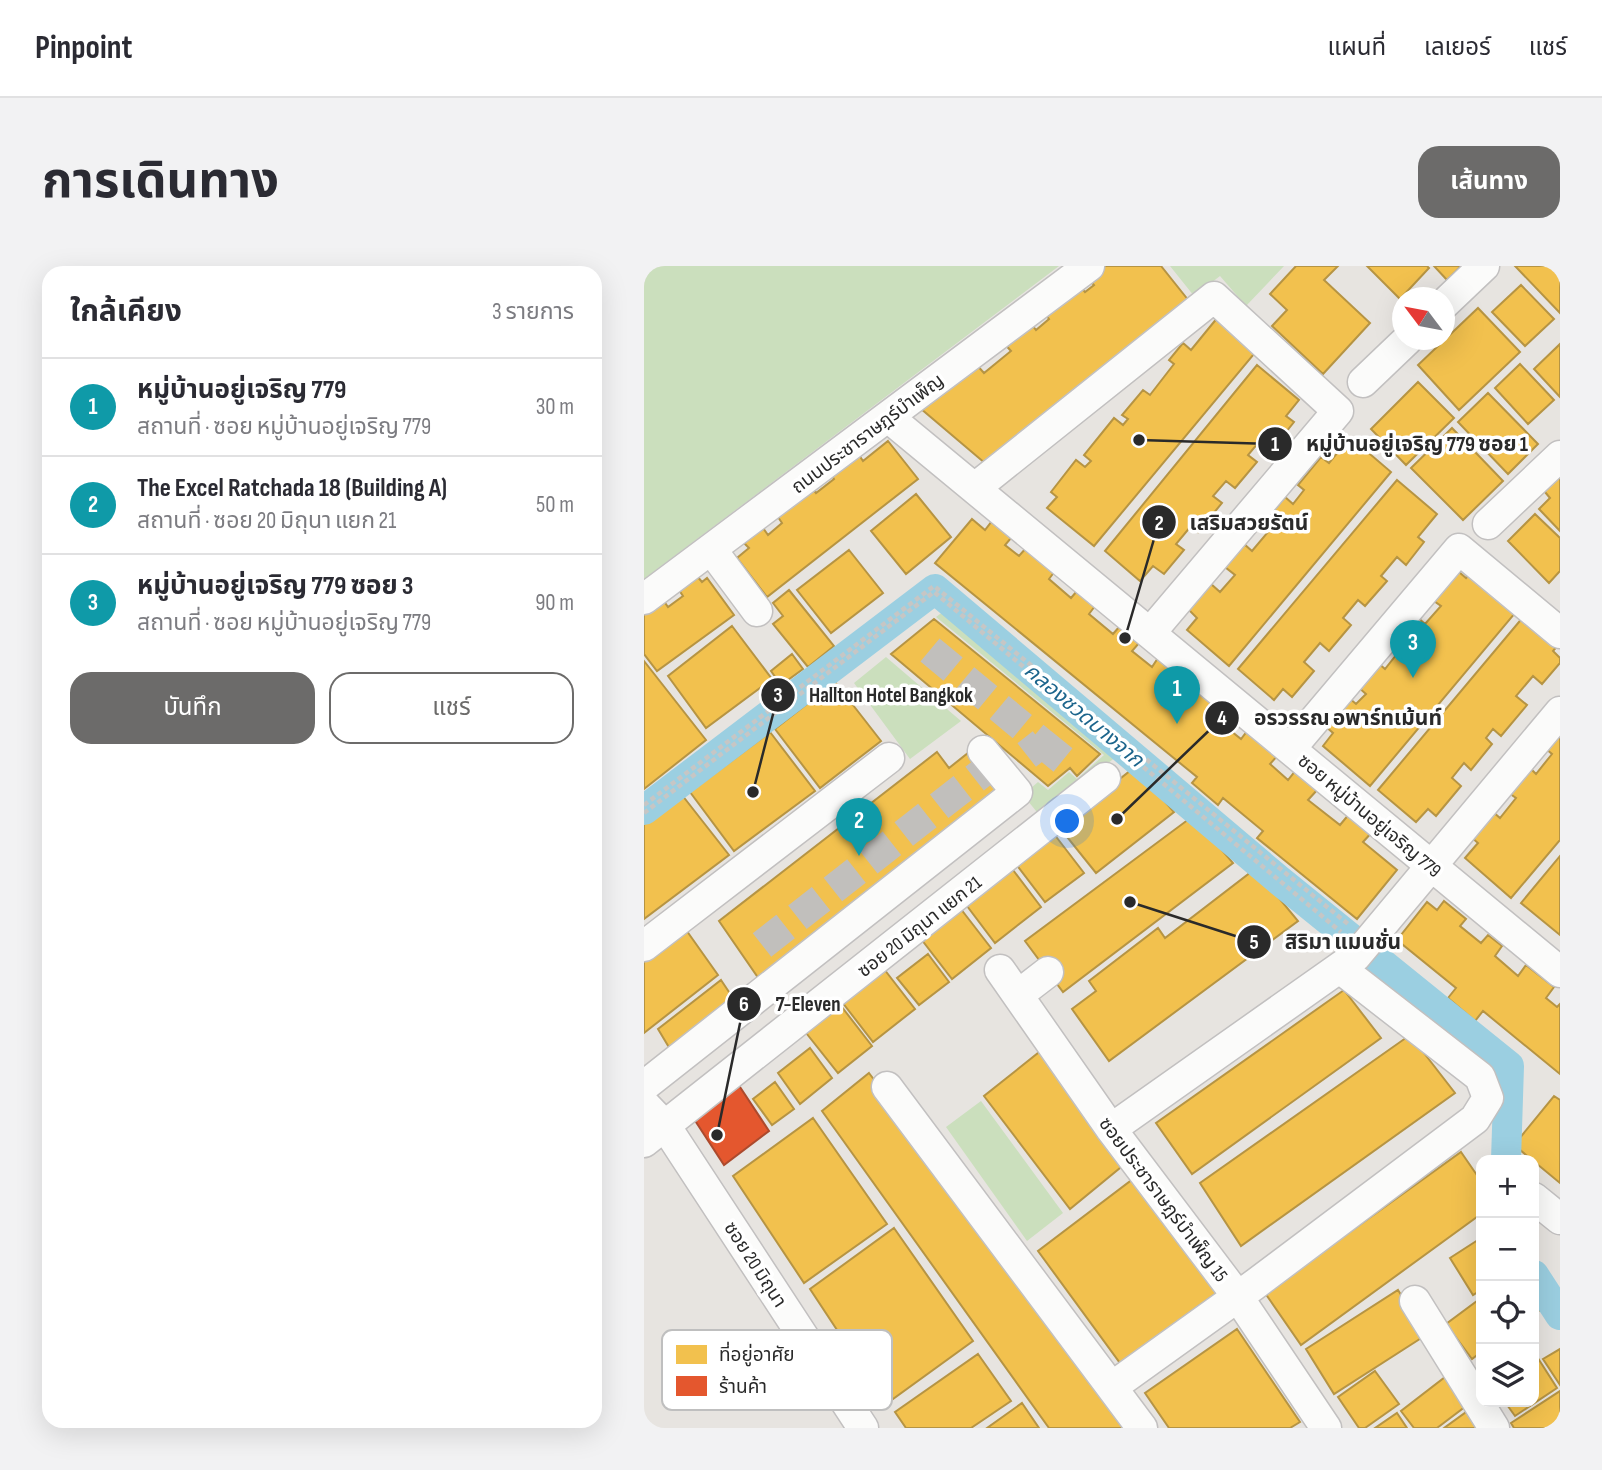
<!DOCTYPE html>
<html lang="th">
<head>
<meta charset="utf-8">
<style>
	:root { --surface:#fff; --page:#f2f2f3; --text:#2b2b33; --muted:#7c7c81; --line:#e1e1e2; --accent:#6c6b6a }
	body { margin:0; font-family:"Sofia Sans Condensed","Noto Sans Thai",sans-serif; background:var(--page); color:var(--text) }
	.controls { position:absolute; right:21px; bottom:21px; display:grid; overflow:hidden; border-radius:14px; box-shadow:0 7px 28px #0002 }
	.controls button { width:63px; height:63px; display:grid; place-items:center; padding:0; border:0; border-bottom:2px solid var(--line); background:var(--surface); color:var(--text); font:35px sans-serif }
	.compass { position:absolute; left:748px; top:21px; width:63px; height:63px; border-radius:50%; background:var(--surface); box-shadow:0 7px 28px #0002; rotate:302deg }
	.you { position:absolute; left:424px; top:556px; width:24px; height:24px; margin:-18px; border:5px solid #fff; border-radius:50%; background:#1a73e8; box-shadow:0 0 0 10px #1a73e833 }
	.badge { display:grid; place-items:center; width:46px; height:46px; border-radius:50%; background:var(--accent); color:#fff; font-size:23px; font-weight:700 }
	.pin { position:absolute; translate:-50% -58px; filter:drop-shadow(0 2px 4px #0008) }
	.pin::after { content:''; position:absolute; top:37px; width:24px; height:21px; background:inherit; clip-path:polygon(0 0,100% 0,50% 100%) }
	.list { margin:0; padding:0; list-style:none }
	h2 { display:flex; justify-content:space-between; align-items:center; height:91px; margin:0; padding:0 28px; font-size:30px }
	h2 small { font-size:23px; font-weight:400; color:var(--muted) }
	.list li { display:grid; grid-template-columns:46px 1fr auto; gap:21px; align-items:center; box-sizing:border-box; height:98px; padding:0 28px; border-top:2px solid var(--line) }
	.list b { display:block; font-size:26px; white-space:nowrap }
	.list p { margin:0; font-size:23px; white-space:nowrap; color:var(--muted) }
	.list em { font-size:23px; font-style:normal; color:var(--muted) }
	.actions { display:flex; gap:14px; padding:21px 28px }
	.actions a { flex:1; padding:16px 0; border:2px solid var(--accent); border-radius:21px; text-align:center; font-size:24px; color:var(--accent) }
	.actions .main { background:var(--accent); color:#fff }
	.icon { flex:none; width:38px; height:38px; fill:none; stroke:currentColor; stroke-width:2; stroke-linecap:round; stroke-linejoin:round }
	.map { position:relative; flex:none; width:916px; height:1162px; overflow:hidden; border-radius:21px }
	header { display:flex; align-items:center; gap:42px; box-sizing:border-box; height:98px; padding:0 35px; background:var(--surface); border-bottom:2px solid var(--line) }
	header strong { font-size:33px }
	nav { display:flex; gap:38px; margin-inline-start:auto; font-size:24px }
	.intro { display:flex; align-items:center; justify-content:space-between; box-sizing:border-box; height:168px; padding:0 42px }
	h1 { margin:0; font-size:49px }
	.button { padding:18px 32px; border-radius:21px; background:var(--accent); color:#fff; font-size:24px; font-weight:700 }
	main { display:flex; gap:42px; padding:0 42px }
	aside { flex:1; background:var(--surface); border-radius:21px; box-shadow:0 7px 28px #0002 }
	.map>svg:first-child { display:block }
	.green { fill:#cbdfbd }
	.homes { fill:#f2c14e; stroke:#b69443; stroke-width:2 }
	.shops { fill:#e4572e; stroke:#ac4a2d; stroke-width:2 }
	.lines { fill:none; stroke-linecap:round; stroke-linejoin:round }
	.canal { stroke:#9bcfe1; stroke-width:30 }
	.minor-tunnel { stroke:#c1bfbc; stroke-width:30; stroke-dasharray:30 15; stroke-linecap:butt }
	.minor-casing { stroke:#c2c0c0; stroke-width:33 }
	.path { stroke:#c6c6c5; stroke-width:4.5; stroke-dasharray:5 3.5; stroke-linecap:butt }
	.minor { stroke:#fbfbfa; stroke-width:30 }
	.labels { text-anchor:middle; stroke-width:7; stroke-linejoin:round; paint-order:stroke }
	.street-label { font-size:19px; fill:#2a2a2a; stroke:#fff }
	.water-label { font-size:21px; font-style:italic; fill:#1c658c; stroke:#fff }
	.key { fill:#fff; stroke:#bfbfbf; stroke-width:2 }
	.key-label { font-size:19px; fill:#2a2a2a }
	.leader { fill:none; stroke:#2a2a2a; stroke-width:2.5 }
	.callout-dot { fill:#2a2a2a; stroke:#fff; stroke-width:2.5 }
	.mark-label { font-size:21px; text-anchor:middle; font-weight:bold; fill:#fff }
	.callout-label { font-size:21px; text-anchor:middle; font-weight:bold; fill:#2a2a2a; stroke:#fff; stroke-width:7; stroke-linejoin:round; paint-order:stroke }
</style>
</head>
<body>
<header>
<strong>Pinpoint</strong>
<nav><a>แผนที่</a><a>เลเยอร์</a><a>แชร์</a></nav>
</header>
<div class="intro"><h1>การเดินทาง</h1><a class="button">เส้นทาง</a></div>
<main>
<aside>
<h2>ใกล้เคียง<small>3 รายการ</small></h2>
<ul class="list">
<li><span class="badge" style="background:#0f9aa8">1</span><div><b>หมู่บ้านอยู่เจริญ 779</b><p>สถานที่ · ซอย หมู่บ้านอยู่เจริญ 779</p></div><em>30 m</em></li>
<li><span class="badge" style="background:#0f9aa8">2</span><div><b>The Excel Ratchada 18 (Building A)</b><p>สถานที่ · ซอย 20 มิถุนา แยก 21</p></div><em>50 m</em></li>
<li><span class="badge" style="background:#0f9aa8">3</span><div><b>หมู่บ้านอยู่เจริญ 779 ซอย 3</b><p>สถานที่ · ซอย หมู่บ้านอยู่เจริญ 779</p></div><em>90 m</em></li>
</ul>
<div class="actions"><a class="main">บันทึก</a><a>แชร์</a></div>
</aside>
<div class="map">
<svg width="916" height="1162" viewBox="0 0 916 1162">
	<rect width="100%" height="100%" fill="#e7e4e0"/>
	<path class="green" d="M0,0H415L0,313Z
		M526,0H640L602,40L576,10L550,30Z
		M300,345L473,490L397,551L379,529L394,516L404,524L425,506L433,513L460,489L292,351Z
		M242,391L317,455L266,493L210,417Z
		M337,835L419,947L383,975L302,861Z"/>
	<path class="homes" d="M456,0H517L545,35L342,198L276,142L332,98L340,107L367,85L358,75L384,54L392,64L405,53L398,44L433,16L441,26L450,19L443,11Z
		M652,0H694L680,14L726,57L679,108L628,60L643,44L626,28Z
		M723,0H783L785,2L756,33Z
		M790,0H817L803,14Z
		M871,0H916V47Z
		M877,19L910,53L881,80L848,46Z
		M834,42L876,86L815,144L774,99Z
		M574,51L615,82L450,280L403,242L413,231L407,226L432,194L441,201L447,195L440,189L470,152L479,159L484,153L478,149L499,124L506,129L530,98L525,94L539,77L547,84Z
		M916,78V131L890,103Z
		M876,98L910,134L884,158L851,122Z
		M613,99L655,134L642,150L650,156L630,181L619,171L604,189L613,196L591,222L582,215L569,230L578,237L554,266L547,260L532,278L540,284L520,308L509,300L496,315L461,285Z
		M774,116L810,152L762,199L727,163Z
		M844,127L894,178L864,208L814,156Z
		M808,162L859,215L819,254L767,202Z
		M706,171L747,206L585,400L543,364L553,352L545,344L567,318L576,326L591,309L581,301L600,278L608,285L629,260L622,254L641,231L649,238L660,224L654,219L677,191L685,197Z
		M244,175L274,213L123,331L93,292L105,282L100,277L119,262L124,269L138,257L132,248L167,221L172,227L190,213L186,207L213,186L219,195Z
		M916,202V265L895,243L906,232L896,220Z
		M753,214L793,248L774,271L780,276L762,299L753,291L737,310L743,315L721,340L714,334L699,352L707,359L685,385L676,377L660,396L670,405L648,431L639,423L630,434L594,403Z
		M272,228L307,271L262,308L227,265Z
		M891,248L916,272V305L905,317L864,275Z
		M328,253L341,264L348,255L367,272L361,279L375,290L383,281L411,305L405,313L427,332L433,325L451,340L445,348L469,368L476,360L495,377L488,385L508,401L514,392L544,416L537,424L549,434L556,425L579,444L572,453L597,473L604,464L634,489L626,498L644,514L652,504L674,523L664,534L696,559L706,547L729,565L719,576L753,604L713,653L613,572L619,565L579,532L574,539L548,517L553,511L291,297Z
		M205,284L239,327L187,367L153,324Z
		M831,302L877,340L726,520L679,480L689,467L681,460L705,432L712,438L722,428L714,421L734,397L741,403L756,384L749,378L772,350L781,358L797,340L790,335L815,306L822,312Z
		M53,310L58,316L63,312L90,349L13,405L0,388V347L19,334L24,341L39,330L35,324Z
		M145,324L190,380L164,401L129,358L139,350L129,337Z
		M880,350L914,379L909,385L916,392V397L898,418L889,410L872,430L883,439L857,470L849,463L842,472L848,478L827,504L820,497L808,512L817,520L792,550L784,543L772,556L734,524Z
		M290,353L456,488L433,510L426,502L404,520L247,388Z
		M88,360L128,413L62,462L24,410Z
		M148,388L159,403L137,419L127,405Z
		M0,395L62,474L0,523Z
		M191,416L237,475L176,522L131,463Z
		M126,466L171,525L90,585L46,526Z
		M916,467V574L867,632L821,592L834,577L827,571L849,546L856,552L872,532L865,527L886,502L892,508L908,488L902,483Z
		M293,486L305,502L324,487L355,526L115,713L75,655Z
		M491,501L530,546L452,607L415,561Z
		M38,529L85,589L0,653V558Z
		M549,550L589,597L419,726L381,675Z
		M410,568L440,607L401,636L372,598Z
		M916,590V669L877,637Z
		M366,600L397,641L351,677L320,636Z
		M611,603L654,655L465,795L428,743L452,725L445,715L514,662L521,672Z
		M800,635L822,653L816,660L837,677L844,669L858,680L851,690L874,710L882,699L910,721L902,732L913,741L916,738V808L839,745L831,755L804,732L812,722L753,674L783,636L793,644Z
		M313,638L347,682L308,713L274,669Z
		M40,661L74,709L0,767V693Z
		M284,688L305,716L275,739L253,712Z
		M240,703L271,743L229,776L198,736Z
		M77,714L93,738L29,788L14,763Z
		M700,724L737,772L548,908L512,857Z
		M194,736L228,780L194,807L159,763Z
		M766,769L811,827L597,980L556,917Z
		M166,782L188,812L156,838L134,807Z
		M399,783L482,897L426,943L340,830Z
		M225,807L491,1162H405L178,845Z
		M131,816L150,843L128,859L109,833Z
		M910,830L916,834V917L870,879Z
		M169,852L243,958L160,1017L89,910Z
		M817,886L837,915V948L657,1079L621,1027Z
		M489,913L574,1026L476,1097L394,985Z
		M250,962L329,1075L242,1138L166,1023Z
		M837,972V1024L829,1029L806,992Z
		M890,1021L903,1039L890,1048Z
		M754,1024L782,1069L690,1128L662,1083Z
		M837,1032V1086L828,1093L802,1058Z
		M593,1063L656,1156L646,1162H525L501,1127Z
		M916,1083V1119L899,1093Z
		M890,1086L913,1122L871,1150L861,1136H890Z
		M334,1088L367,1135L327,1162H262L251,1146Z
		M731,1105L755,1138L721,1162H715L694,1131Z
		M805,1108L826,1137L793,1162H770L757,1145Z
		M916,1125V1162H870L867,1157Z
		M378,1137L395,1162H343Z
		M825,1144L838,1162H800Z
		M753,1147L763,1162H731Z"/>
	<path class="shops" d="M94,818L125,865L80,899L50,853Z"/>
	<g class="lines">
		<path class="canal" d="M0,544L291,323L636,615L865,800L862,894
			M890,1009L916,1049"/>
		<path class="minor-tunnel" d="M286,384L398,477L375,495
			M398,477L419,494
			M118,679L339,506"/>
		<g class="minor-casing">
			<path id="minor" d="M800,38L840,0
				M719,116L763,74
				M244,151L916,706
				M331,222L570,31L694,145L506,367
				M844,258L916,190
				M67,283L113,345
				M0,333L445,0
				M646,483L815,283L916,367
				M0,680L245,492
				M356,704L467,863L594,1031L682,1162
				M374,729L404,706
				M0,820L373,526L339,485
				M243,821L498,1162
				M0,838L22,861L219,1162
				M467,863L712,690L916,446
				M0,876L461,512
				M890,932L916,953
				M771,1035L850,1162
				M468,1121L610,1019L831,853L844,832L836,811L697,703"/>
		</g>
		<path class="path" d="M0,539L290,320L704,658
			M0,547L290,326L697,666"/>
		<use href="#minor" class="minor"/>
	</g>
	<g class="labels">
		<g class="street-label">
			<text transform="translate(223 167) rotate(-37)" y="7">ถนนประชาราษฎร์บำเพ็ญ</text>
			<text transform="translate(726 549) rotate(40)" y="7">ซอย หมู่บ้านอยู่เจริญ 779</text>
			<text transform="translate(275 660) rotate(-38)" y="7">ซอย 20 มิถุนา แยก 21</text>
			<text transform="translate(520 933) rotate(53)" y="7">ซอยประชาราษฎร์บำเพ็ญ 15</text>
			<text transform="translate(112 998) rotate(57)" y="7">ซอย 20 มิถุนา</text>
		</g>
		<g class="water-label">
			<text transform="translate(440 449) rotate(40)" y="7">คลองชวดบางจาก</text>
		</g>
	</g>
	<rect x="18" y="1064" width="230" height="80" rx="10" class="key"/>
	<rect x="32" y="1079" width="31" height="19" fill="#f2c14e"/>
	<rect x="32" y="1110" width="31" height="20" fill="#e4572e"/>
	<g class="key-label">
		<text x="75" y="1095">ที่อยู่อาศัย</text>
		<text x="75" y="1127">ร้านค้า</text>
	</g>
	<path class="leader" d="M495 174L631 178M481 372L515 256M109 526L134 429M473 553L578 452M486 636L610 676M73 869L100 738"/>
	<g class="callout-dot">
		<circle cx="495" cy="174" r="7"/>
		<circle cx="481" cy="372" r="7"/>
		<circle cx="109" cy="526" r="7"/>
		<circle cx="473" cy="553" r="7"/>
		<circle cx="486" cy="636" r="7"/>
		<circle cx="73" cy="869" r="7"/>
		<circle cx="631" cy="178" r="18"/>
		<circle cx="515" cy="256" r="18"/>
		<circle cx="134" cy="429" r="18"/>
		<circle cx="578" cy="452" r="18"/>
		<circle cx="610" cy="676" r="18"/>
		<circle cx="100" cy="738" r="18"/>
	</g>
	<g class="mark-label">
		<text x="631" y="185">1</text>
		<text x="515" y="264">2</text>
		<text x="134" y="436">3</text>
		<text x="578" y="459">4</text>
		<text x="610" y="683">5</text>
		<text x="100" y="745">6</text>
	</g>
	<g class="callout-label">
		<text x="773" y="185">หมู่บ้านอยู่เจริญ 779 ซอย 1</text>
		<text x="605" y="264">เสริมสวยรัตน์</text>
		<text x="247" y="436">Hallton Hotel Bangkok</text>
		<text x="704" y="459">อรวรรณ อพาร์ทเม้นท์</text>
		<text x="699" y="683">สิริมา แมนชั่น</text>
		<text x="164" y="745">7-Eleven</text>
	</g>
</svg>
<div class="controls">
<button>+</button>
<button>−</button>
<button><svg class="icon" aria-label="locate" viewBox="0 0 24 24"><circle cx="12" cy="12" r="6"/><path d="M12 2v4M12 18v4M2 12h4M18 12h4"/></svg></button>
<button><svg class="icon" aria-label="layers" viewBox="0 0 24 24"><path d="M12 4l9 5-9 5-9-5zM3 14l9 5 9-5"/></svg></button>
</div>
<svg class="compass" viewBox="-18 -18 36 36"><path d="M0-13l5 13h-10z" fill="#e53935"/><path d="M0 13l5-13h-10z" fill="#7c7c81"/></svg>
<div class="you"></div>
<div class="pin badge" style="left:533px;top:458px;background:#0f9aa8">1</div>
<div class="pin badge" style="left:215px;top:590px;background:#0f9aa8">2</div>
<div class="pin badge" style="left:769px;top:412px;background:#0f9aa8">3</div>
</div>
</main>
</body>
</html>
